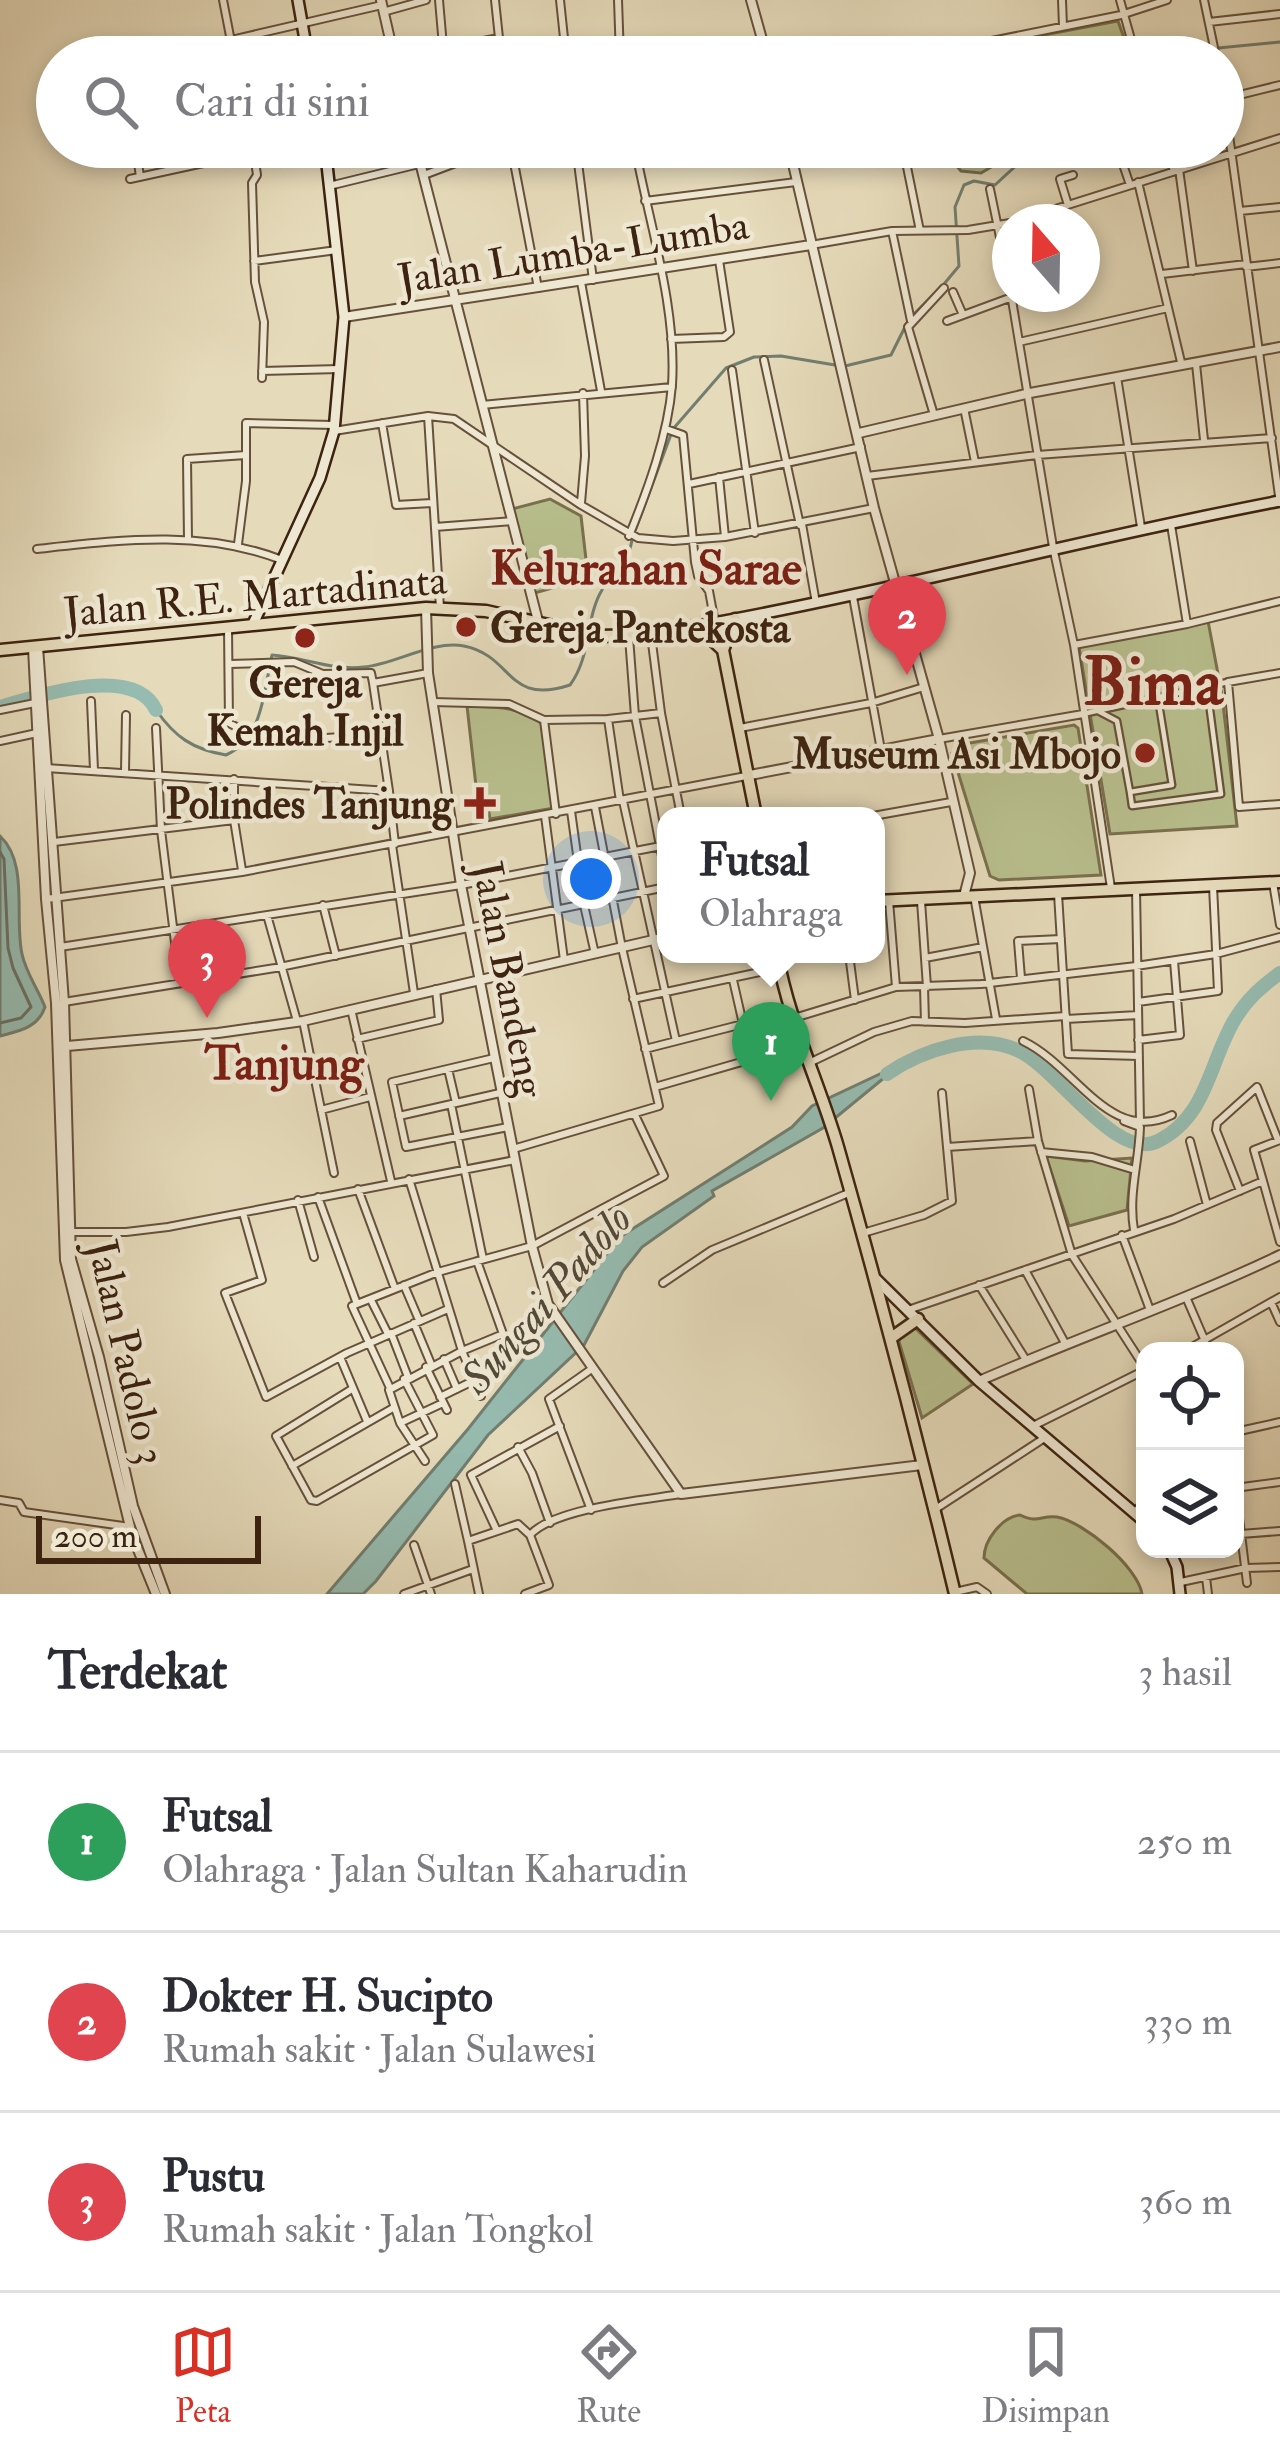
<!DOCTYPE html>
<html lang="id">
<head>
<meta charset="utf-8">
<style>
	:root { --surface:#fff; --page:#f2f2f3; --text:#2b2b33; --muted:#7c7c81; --line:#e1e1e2; --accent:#d93025 }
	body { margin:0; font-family:"IM FELL Double Pica",serif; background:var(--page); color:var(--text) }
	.controls { position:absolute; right:36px; bottom:36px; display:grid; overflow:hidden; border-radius:24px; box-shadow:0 6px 18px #0003 }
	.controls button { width:108px; height:108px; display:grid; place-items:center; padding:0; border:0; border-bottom:3px solid var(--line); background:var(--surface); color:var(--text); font:60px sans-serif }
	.compass { position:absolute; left:992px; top:204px; width:108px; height:108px; border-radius:50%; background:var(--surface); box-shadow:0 6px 18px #0003; rotate:340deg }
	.scale { position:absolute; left:36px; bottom:30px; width:225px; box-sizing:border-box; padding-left:12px; border:6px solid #3d2310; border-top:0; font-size:33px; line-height:42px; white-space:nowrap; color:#3d2310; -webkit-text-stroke:9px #eee7d2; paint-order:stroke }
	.you { position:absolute; left:591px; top:879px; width:42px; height:42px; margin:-30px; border:9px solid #fff; border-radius:50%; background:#1a73e8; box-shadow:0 0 0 18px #1a73e833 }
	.badge { display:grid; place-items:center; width:78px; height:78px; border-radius:50%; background:var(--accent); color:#fff; font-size:39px; font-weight:700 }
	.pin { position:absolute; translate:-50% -99px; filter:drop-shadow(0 3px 6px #0008) }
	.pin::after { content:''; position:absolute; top:63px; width:42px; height:36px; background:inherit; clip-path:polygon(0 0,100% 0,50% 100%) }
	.popup { position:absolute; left:657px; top:807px; width:228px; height:156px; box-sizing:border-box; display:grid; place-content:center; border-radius:24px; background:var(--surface); filter:drop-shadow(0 3px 9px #0005); font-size:39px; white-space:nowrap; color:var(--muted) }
	.popup b { font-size:45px; color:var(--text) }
	.popup::after { content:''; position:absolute; left:50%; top:100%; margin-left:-24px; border:24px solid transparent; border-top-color:var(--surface) }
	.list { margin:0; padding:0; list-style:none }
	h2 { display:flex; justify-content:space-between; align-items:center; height:156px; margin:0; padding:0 48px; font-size:51px }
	h2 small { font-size:39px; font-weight:400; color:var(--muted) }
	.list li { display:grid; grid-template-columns:78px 1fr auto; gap:36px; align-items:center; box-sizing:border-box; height:180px; padding:0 48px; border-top:3px solid var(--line) }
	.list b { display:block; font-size:45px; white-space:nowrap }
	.list p { margin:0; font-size:39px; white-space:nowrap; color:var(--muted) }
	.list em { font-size:39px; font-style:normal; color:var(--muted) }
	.icon { flex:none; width:66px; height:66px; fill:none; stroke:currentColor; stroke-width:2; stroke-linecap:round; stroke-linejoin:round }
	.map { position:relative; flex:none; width:1280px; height:1594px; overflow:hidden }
	.search { position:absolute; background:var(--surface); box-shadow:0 6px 18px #0003; left:36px; right:36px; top:36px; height:132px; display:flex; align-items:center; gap:30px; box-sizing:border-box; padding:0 42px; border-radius:66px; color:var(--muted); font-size:45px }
	.sheet { height:696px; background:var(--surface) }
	nav { display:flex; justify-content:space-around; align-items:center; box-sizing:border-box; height:168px; border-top:3px solid var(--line); background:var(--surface); font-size:33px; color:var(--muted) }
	nav a { display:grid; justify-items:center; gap:6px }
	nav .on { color:var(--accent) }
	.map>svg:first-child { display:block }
	.green { fill:#b8be8d; stroke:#7a704e; stroke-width:3 }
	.water { fill:#96bbb0; stroke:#727e70; stroke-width:3 }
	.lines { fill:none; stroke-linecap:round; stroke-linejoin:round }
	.shore { stroke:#6a6f60; stroke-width:3 }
	.stream { stroke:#727e70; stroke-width:3 }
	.river { stroke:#96bbb0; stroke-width:14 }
	.pedestrian-casing { stroke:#67513a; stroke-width:9 }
	.minor-casing { stroke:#67513a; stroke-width:10 }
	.tertiary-casing { stroke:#67513a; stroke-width:12 }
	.secondary-casing { stroke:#3d2310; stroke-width:14 }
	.trunk-casing { stroke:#3d2310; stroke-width:15 }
	.pedestrian { stroke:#eee7d2; stroke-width:4.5 }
	.minor { stroke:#eee7d2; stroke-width:6 }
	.tertiary { stroke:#eee7d2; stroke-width:8 }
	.secondary { stroke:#eee7d2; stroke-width:9 }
	.trunk { stroke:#e5daba; stroke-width:10 }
	.poi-dot { fill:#8f2418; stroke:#eee7d2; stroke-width:4.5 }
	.labels { text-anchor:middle; stroke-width:9; stroke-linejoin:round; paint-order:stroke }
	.street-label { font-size:42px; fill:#3d2310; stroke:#eee7d2 }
	.poi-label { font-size:42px; font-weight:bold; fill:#3d2310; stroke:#eee7d2; text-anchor:end }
	.water-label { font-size:45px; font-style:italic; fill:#534938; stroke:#eee7d2 }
	.quarter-label { font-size:48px; font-weight:bold; fill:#7a1f14; stroke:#eee7d2 }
	.town-label { font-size:66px; font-weight:bold; fill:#7a1f14; stroke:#eee7d2 }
</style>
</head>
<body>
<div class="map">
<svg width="1280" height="1594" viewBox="0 0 1280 1594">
	<rect width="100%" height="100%" fill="#e5daba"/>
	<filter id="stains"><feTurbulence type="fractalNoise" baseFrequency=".00167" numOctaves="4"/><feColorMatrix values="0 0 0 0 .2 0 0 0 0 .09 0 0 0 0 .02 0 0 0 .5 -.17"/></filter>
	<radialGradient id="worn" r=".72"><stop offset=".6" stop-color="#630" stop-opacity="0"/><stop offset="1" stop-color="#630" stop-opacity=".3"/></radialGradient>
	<path class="green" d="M1118,21L1129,52L1108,57H944V54Z
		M941,147H1025L981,173L961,171Z
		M550,499L581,516L587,568L575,573L570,583L535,593L512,509Z
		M1208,621L1222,695L1237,826L1110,834L1079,647Z
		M467,706C496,707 517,706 541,723L554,808L490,819L486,795H477Z
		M1074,725L1078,728L1101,875L999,880L990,876L952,753L964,744Z
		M1046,1156L1085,1161L1132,1158L1127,1210L1069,1226Z
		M912,1325L973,1384L922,1418L897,1335Z
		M1020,1515C1039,1524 1040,1515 1057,1517C1084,1522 1138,1567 1142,1594H1027L984,1558C984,1540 1002,1517 1020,1515Z"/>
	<path class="water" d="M0,836C29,863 14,917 22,954C26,973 38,989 45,1007C38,1028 19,1031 0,1036Z
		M901,1064L823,1128L712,1191L714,1196L642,1247L623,1271L584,1345L488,1435L376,1581L363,1594H327L468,1429L620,1237L792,1127L812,1106Z"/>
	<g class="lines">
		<path class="shore" d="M0,852L4,859L8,948L13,968L31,1007L21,1018L0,1023"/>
		<path class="stream" d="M1126,57L1280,42
			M944,284L959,266L955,207L964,185L974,181L995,185L1036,147
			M845,366L891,355L909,319L933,295
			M635,531L673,429L726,368L754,357L781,356L835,365
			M156,710C175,737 192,749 226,755C263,739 264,690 272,655C303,657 332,671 364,667C396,664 432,640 464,646C514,656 506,706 570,685C592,655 585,618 602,590C614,571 628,564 632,540"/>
		<path class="river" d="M0,707C37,696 134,663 156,710
			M887,1074C922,1050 978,1031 1019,1051C1058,1069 1117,1163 1158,1141C1208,1116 1209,1062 1235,1019C1247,999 1262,986 1280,973"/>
		<g class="pedestrian-casing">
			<path id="pedestrian" d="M1098,711L1117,721L1130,792L1172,785L1158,698
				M1087,713L1228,682
				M1130,792L1132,806L1221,794L1207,687"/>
		</g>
		<g class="minor-casing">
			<path id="minor" d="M223,0L234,57
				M439,0L443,46
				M495,0L501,57
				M560,0L566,57
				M618,0L620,57
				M1062,0L1063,26
				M1120,0L1136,57
				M1204,0L1216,57
				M383,12L426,0
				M1209,22L1280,14
				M231,40L382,5
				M399,57L499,38
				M912,57L1121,15L1167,0
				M1223,92L1280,503
				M1223,99L1280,85
				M253,147L257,175L252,183L255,282L264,322L262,378
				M511,147L538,288
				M576,147L593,280
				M1117,147L1130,185
				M1166,147L1174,171
				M136,148L140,177
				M1179,169L1193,271
				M424,175L498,147
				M130,179L254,152
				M1138,182L1181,362
				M329,186L419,164
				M990,189L1010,286
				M645,201L796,182
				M1068,205L1060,179L1073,175
				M1240,211L1280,207
				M1014,222L1280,138
				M892,231L911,321
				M920,231L906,162L911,157L935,152
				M811,245L892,231L968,230L1010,223
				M254,261L337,250
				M1246,267L1280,263
				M1162,274L1246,264
				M581,282L601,391
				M953,292L963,315
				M1011,294L1053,547L1074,645L1111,888
				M947,321L1012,297
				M671,339L724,337L730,332L719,260
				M1019,342L1168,308
				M764,360L800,525
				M1196,364L1204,440
				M732,370L755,533
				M262,371L339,369
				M1117,377L1141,527
				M482,405L672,387
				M964,408L975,462
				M934,415L908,327L944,288
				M428,416L440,608
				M382,423L396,505L432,503
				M666,429L683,435L695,562L698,576L709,591L715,623
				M334,431L428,416L454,419L581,505L638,538L673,541L725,537L874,508
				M867,476L1037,455L1272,438
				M719,477L725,537
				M689,484L861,447
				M581,503L585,456L583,393
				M802,524L816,603
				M1171,525L1187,624
				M435,527L513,521
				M629,536C648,489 668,435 672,385C677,306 649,224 635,147
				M188,539L187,459L246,455
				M238,544L246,481V423L334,425
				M37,549C120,540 203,529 282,560
				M853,597L881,750
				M228,628L229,723C274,749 330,737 380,733
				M651,635L661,713
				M629,637L635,716L661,713L681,816
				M1074,645L1187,624L1280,601
				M230,664L294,662L323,674L371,673L373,683L428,673
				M1280,673L1228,682L1239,807L1280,804
				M373,683L389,791
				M91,701L94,770
				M433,702L509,704L544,720L556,814
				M0,710L35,703
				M608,719L635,716L666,877
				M544,720L608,719L620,801
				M156,728L161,830L180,983
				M740,728L871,703L924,687
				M939,739L1083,714
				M0,741L37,733
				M46,768L389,791L395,844
				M125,772L126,715
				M234,779V820L242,870
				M623,801L676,1041
				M571,811L584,905L595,954
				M545,816L564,960
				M873,816L951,802
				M54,842L234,820
				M392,845L414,993
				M1273,883L1280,925
				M1136,889L1140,1122
				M1058,894L1068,1054L1139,1056
				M974,896L996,1019
				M46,899L242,872L746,776
				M889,901L896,987
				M921,901L927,987
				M323,905L336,956
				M267,915L297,1021
				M60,947L461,885L666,845
				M849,954L855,1000
				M925,958L983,947
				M1021,978L1018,941L1061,939
				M924,987L925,1022
				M633,999L779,968
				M64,1002L275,968L666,887
				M1138,1002L1218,991L1213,886
				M351,1009L391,1181
				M794,1018L896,987L981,984L1136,966L1216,954L1280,937
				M1066,1019L1138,1015
				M303,1021L334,1173
				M357,1039L439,1020L436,989
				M1138,1040L1180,1035L1174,961
				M1023,1041C1077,1067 1109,1145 1172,1115
				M645,1049L743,1024L733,980
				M494,1058L392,1082L406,1147L508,1127
				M811,1062L874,1032L912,1021L965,1023L1066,1016
				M448,1069L456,1103
				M655,1087L800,1045
				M1029,1089L1038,1141L1072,1255L1145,1368
				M451,1104L483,1259
				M321,1110L370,1097
				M399,1116L500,1093
				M1124,1121L1140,1127C1139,1163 1128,1194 1134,1230
				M1190,1141L1207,1205
				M947,1147L1038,1141
				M513,1149L659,1106L622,948L595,807
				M1041,1152L1092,1157L1135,1170
				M409,1179L462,1351L389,1390L400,1423L425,1461
				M1263,1181L1280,1242
				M358,1189L395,1289
				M1240,1191L1216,1130L1217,1123L1257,1087L1278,1140
				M318,1197L357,1304L352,1306L390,1388
				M298,1200L314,1257
				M243,1213L262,1280L225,1293L266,1397L347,1353L448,1309
				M69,1232H126L168,1227L515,1160
				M863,1233L924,1215L952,1201L942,1093
				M1122,1235L1150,1310
				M477,1261L503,1334L462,1351L481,1396
				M1025,1270L1065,1343
				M663,1283L712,1250L851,1192
				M404,1285L419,1320
				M979,1285L1026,1360
				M1186,1297L1205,1341
				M371,1300L388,1334
				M1271,1302L1280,1322
				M357,1304L438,1272L532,1246L664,1176L635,1115
				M908,1310L1174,1219L1263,1181L1254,1150L1280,1140
				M414,1323L431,1364
				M391,1333L408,1377
				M1185,1351L1280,1297
				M340,1357L367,1421
				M444,1359L457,1389
				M426,1367L447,1410
				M352,1389L276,1436L311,1500L317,1501L433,1435L404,1379
				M440,1397L473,1381
				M400,1423L443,1403
				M1033,1426L1145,1370
				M1235,1432L1280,1422
				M518,1447L532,1473L550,1523
				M292,1466L393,1408
				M455,1484L468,1541
				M1235,1487L1241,1534L1235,1535
				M1235,1488L1280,1482
				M0,1500L19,1503L24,1512L130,1527
				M591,1510L549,1399L593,1368
				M934,1510L1046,1437
				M1134,1513L1145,1501
				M497,1531L471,1475L560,1426
				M414,1545L431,1594
				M1206,1577L1208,1594
				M1181,1582L1246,1568L1280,1567
				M1247,1583L1241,1534L1280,1531
				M955,1592L977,1587L987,1594
				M404,1594L473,1569
				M479,1594L468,1541L518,1524L530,1535
				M525,1594L549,1585L530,1535C554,1508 644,1500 681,1494"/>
		</g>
		<g class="tertiary-casing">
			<path id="tertiary" d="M381,0L394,57
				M751,0L767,57
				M416,147L538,621
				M789,147L874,508L939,739L970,873L964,896
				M344,317L811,245
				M859,433L1030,393L1280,347
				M426,608L428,673L461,885L532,1246L548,1304L681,1494L922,1465
				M38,647L64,1002L71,1259L99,1357L133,1506L165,1594
				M33,648L46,899L56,1003L65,1260L132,1535L156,1594
				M750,775L939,739
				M67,1046L218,1033L303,1021L666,937
				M979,1381C1079,1337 1182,1302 1280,1255"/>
		</g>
		<g class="secondary-casing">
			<path id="secondary" d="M298,0L308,57
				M253,624L320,478L334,431L344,317L325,147
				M697,626C893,591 1085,538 1280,501
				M876,1279L979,1381L1145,1522
				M1169,1549L1177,1567L1180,1594"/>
		</g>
		<g class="trunk-casing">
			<path id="trunk" d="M735,619L723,650L756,816
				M0,650L426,608L486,611L598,636L651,635L697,626L723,650
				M876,901L1280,882
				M777,954C789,1022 819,1082 838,1147C880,1295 919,1444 955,1594
				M891,1338L918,1319"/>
		</g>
		<use href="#pedestrian" class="pedestrian"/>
		<use href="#minor" class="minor"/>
		<use href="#tertiary" class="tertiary"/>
		<use href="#secondary" class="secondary"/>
		<use href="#trunk" class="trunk"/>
	</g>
	<g class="poi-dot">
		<circle cx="466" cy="627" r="12"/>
		<circle cx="305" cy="638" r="12"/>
		<circle cx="1145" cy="753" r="12"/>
		<path d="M474 785h12v12h12v12h-12v12h-12v-12h-12v-12h12z"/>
	</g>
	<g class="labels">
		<g class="street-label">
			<text transform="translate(573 251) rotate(-9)" y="15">Jalan Lumba-Lumba</text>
			<text transform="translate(255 595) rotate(-5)" y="15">Jalan R.E. Martadinata</text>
			<text transform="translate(510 979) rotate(79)" y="15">Jalan Bandeng</text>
			<text transform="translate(128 1352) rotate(77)" y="15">Jalan Padolo 3</text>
		</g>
		<g class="poi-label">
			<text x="490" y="642" text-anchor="start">Gereja Pantekosta</text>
			<text x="305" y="697" text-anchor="middle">Gereja<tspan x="305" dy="48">Kemah Injil</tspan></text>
			<text x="1121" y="768">Museum Asi Mbojo</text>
			<text x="453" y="818">Polindes Tanjung</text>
		</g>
		<g class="water-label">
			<text transform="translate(545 1298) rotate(-49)" y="16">Sungai Padolo</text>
		</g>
		<g class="quarter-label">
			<text x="646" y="584">Kelurahan Sarae</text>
			<text x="284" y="1079">Tanjung</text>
		</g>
		<g class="town-label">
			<text x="1153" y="704">Bima</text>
		</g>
	</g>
	<rect width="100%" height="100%" filter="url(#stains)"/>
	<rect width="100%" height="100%" fill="url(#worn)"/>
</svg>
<div class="controls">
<button><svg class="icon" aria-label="locate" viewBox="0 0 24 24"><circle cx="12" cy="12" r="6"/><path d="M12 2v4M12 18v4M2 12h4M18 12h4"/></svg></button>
<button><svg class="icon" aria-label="layers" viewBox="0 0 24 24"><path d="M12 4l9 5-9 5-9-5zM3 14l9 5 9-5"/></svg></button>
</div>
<svg class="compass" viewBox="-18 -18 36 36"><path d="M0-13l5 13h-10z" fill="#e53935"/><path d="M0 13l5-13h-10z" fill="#7c7c81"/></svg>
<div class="scale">200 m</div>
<div class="you"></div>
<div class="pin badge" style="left:771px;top:1101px;background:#2e9e5b">1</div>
<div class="popup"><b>Futsal</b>Olahraga</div>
<div class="pin badge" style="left:907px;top:675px;background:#e0444e">2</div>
<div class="pin badge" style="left:207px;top:1018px;background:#e0444e">3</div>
<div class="search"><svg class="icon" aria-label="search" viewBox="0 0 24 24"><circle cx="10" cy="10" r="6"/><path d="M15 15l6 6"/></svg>Cari di sini</div>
</div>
<section class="sheet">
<h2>Terdekat<small>3 hasil</small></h2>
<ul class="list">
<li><span class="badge" style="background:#2e9e5b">1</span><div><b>Futsal</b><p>Olahraga · Jalan Sultan Kaharudin</p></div><em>250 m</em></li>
<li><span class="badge" style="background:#e0444e">2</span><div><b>Dokter H. Sucipto</b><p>Rumah sakit · Jalan Sulawesi</p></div><em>330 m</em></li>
<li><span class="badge" style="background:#e0444e">3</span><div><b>Pustu</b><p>Rumah sakit · Jalan Tongkol</p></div><em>360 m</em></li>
</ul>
</section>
<nav>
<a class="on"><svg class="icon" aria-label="map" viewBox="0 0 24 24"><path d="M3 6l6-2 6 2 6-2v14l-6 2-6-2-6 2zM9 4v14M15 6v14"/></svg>Peta</a>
<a><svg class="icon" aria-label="directions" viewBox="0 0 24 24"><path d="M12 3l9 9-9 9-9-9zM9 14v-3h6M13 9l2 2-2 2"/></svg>Rute</a>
<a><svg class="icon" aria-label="saved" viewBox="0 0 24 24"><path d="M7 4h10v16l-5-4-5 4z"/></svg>Disimpan</a>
</nav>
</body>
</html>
